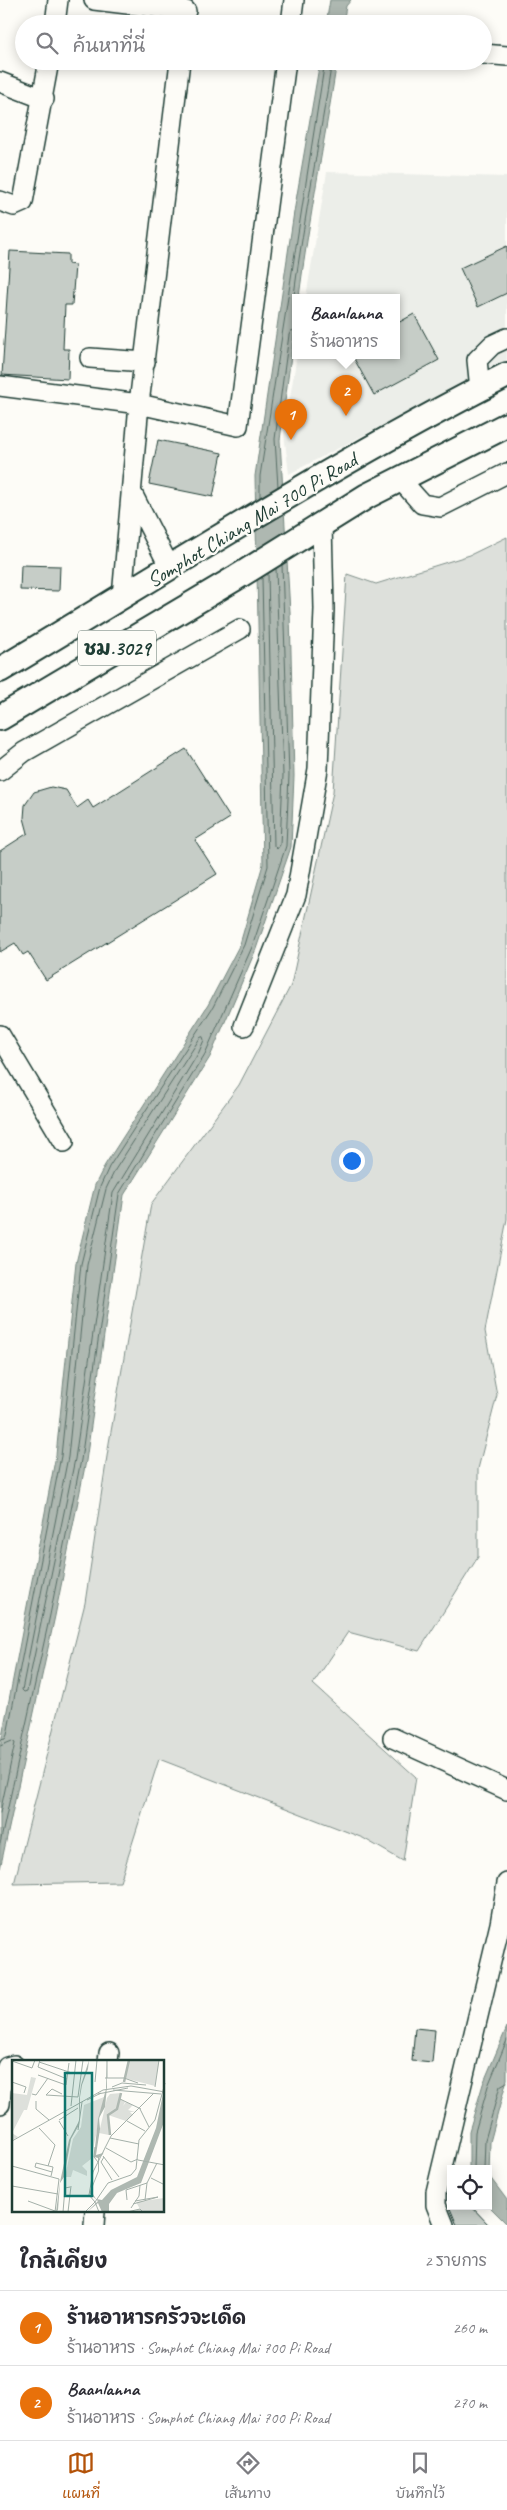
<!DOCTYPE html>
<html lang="th">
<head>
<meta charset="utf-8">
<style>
	:root { --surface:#fff; --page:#f2f2f3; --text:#2b2b33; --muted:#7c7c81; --line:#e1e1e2; --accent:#b45309 }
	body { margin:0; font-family:Caveat,"Playpen Sans Thai",sans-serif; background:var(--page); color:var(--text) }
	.controls { position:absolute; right:15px; bottom:15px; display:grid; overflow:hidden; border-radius:0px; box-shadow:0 2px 12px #0003 }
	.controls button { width:45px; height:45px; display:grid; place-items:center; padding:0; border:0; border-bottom:1px solid var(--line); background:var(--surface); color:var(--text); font:25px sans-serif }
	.you { position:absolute; left:351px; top:1160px; width:18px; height:18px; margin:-12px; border:4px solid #fff; border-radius:50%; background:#1a73e8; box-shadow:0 0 0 8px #1a73e833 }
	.badge { display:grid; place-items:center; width:32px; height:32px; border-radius:50%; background:var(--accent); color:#fff; font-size:16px; font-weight:700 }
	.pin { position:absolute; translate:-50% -41px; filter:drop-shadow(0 1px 2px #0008) }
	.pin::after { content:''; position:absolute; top:26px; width:18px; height:15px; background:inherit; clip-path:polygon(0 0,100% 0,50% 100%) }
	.popup { position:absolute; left:292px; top:294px; width:108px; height:65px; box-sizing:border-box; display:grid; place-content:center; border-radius:0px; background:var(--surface); filter:drop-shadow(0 1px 4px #0005); font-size:16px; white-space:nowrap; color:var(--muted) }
	.popup b { font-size:19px; color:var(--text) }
	.popup::after { content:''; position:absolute; left:50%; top:100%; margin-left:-10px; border:10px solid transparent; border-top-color:var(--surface) }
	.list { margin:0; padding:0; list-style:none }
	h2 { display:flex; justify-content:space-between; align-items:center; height:65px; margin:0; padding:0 20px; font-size:21px }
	h2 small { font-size:16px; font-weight:400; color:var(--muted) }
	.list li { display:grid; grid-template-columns:32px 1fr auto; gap:15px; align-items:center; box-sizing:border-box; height:75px; padding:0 20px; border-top:1px solid var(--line) }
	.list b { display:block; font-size:19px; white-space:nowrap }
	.list p { margin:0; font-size:16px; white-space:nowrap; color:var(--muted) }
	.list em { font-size:16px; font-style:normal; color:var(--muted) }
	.icon { flex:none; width:28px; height:28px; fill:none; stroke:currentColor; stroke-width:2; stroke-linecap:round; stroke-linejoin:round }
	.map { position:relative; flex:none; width:507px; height:2225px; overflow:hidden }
	.search { position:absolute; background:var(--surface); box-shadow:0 2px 12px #0003; left:15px; right:15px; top:15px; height:55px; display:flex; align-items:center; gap:12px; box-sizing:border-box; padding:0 18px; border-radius:28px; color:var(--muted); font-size:19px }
	.sheet { height:215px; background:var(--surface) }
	nav { display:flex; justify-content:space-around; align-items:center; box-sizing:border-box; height:70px; border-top:1px solid var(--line); background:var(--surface); font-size:14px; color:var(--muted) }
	nav a { display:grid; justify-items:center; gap:2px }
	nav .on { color:var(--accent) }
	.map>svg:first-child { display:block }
	.built { fill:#eceee9 }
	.green { fill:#dde0db; stroke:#7e8e88 }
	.water { fill:#aeb8b1; stroke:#75877f }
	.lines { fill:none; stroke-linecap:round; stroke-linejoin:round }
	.shore { stroke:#586e66; stroke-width:1 }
	.building { fill:#c6cdc7; stroke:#1f3d34 }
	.minor-casing { stroke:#1f3d34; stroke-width:22 }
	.major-casing { stroke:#1f3d34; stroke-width:28 }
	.minor { stroke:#fdfcf7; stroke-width:19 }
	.major { stroke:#fdfcf7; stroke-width:24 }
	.labels { text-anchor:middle; stroke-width:5; stroke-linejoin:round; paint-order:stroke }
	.shield { fill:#fdfcf7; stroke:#62766e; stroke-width:1 }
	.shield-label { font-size:20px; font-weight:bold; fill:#1f3d34 }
	.street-label { font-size:21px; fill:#1f3d34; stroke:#fdfcf7 }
	.inset-river { fill:none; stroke:#aeb8b1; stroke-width:2.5 }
	.inset-road { fill:none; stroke:#a4b0a9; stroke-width:1 }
	.view { fill:#0f766e; fill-opacity:0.15; stroke:#0f766e; stroke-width:2.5 }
	.inset-edge { fill:none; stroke:#1f3d34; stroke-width:2.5 }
</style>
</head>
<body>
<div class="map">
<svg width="507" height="2225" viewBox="0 0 507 2225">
	<rect width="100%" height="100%" fill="#fdfcf7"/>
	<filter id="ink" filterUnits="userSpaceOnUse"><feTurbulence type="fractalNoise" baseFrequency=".02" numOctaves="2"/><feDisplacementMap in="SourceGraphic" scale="10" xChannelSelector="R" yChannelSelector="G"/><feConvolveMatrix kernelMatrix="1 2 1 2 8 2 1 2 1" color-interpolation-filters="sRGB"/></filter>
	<g filter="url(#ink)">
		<path class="built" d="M327,172L507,177V360L289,474L284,434L297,355H396V297H306Z"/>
		<path class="green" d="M507,537V1219L485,1331L497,1395L478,1469V1557L419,1651L348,1632L313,1684L416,1777L403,1861L363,1838L159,1759L120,1882L14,1884L85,1603L109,1443L151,1204L239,1085L291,985L333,792L347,574L376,584L470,555Z"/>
		<path class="water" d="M330,0H351L346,6L343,24H326Z
			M320,61H337C325,140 309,218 299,297H296V317L280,440L290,612L294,776L291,847L256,949L210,1057L124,1195L86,1461L55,1616L0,1869V1747L56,1455L76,1263L95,1185L105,1165L208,1005L240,944L263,864L255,476L294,212Z
			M507,2027V2079L490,2142L489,2176L507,2200V2224L488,2205V2169H469V2131L483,2084Z"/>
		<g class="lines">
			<path class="shore" d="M296,301L294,295C304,217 320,140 332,61
				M278,487L275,439L289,335L291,331L296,330
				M260,497V476L325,61
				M268,573L274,846L277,849L280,845L283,775L276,568
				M203,1037L204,1040L199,1052L113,1193L75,1459L27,1691L24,1692L22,1690L68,1457L87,1265L106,1189L115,1170L200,1038Z
				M0,1740L5,1739L7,1735L61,1456L81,1264L100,1187L109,1167L213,1007L244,945L268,866L262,577
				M0,1746L12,1741L15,1743L0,1813
				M0,1844L50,1615L81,1460L119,1194L205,1054L252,947L286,846L289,775L282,564
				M474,2169L475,2132L488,2086L507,2040
				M484,2169L485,2140L500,2086L507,2082"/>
		</g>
		<path class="building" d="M507,246V293L478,307L460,268Z
			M10,251L68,254V264L75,265L72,305H65L63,349H69L68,379L2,375Z
			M414,314L439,360L374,395L352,355H396V324Z
			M158,440L222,453L213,497L149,484Z
			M21,565L60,566L59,591L20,590Z
			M186,749L230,818L195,840L217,874L46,980L28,952L23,955L15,943L0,952V851L28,833L24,818L25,805L34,792L51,787L66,790L77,808L88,800L93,808Z
			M415,2028L435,2030L432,2063L412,2061Z
			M449,2206H471L489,2225H457Z"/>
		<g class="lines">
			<g class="minor-casing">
				<path id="minor" d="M94,0L186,11
					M55,24L58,0
					M291,24L294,0
					M483,54L507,56
					M0,82L44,99
					M0,201L14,206L23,202L49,61
					M90,358L145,362
					M0,386L139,404L238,426L286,61
					M480,389L477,360L492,345L507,338
					M400,479L422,504L440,507L507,473
					M131,491L170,568
					M122,597L139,404L180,61
					M0,771L24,752L240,629
					M244,1026L296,895L318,769L324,609L322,524
					M0,1035L64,1142
					M393,1738L507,1790
					M108,2061L109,2053
					M0,2104L2,2080L7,2067L14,2065
					M94,2225L95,2211
					M444,2225L436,2205V2192L500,1924L507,1883"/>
			</g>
			<g class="major-casing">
				<path id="major" d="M0,670C168,570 333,463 507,375
					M0,718L234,579L367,496L507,425"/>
			</g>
			<use href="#minor" class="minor"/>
			<use href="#major" class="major"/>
		</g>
	</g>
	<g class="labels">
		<rect class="shield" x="78" y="630.5" width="78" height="35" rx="4"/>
		<g class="shield-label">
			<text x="117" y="655">ชม.3029</text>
		</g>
		<g class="street-label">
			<text transform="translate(252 520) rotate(-31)" y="7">Somphot Chiang Mai 700 Pi Road</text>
		</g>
	</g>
	<g transform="translate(12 2060)">
		<rect width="152" height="152" fill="#fdfcf7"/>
		<path d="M117,0H147L143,26L112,18ZM19,17L24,18L15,50H12L0,73L6,77L0,80V33L15,35ZM109,33L108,39L113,42L111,46L114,42L121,45L116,50L123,52H118L121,55L114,61L96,55L97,75L87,73L95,38L98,34ZM92,37L79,99L70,106L75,111V116L61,110L59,117H53L61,79L69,67L72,45ZM152,138V152H120L128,149L124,142Z" fill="#dde0db"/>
		<path d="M77,0L76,9L70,25L68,37V47L67,65L59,79L52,117L48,123L46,150L44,152L48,122L57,80L67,61V39L69,25ZM94,0L95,27L93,47L87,58L88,69L84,95L91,93L94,83L91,94L87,98V111L79,131L84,139L90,140L99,130L125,117L144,68L152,29V62L129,123L105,133L97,144V152H90L86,143L75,152L86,141L78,134V131L86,111V98L82,97L86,59L94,29Z" fill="#aeb8b1"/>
		<path class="inset-river" d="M112,22L117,0M98,75L96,55L105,49L109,33"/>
		<path class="inset-road" d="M28,0L26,7L55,19M95,0V18M0,1L20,8L23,0M27,2L63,14M26,15L54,25L57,3M93,18H112L126,23M0,22L14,27L12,33M83,22L85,0M100,27L110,23L134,25M143,27L147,0M101,30L149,34M20,34L24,35L36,18M50,34L40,29L34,35L66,37L71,0M86,34L116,28M108,39L129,49M75,40L89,33M24,41V49L37,60M59,46L64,0M128,49L137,67M47,60L66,48M47,61L56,76M115,61L133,71M27,68L43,85L36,106M66,70L70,42M98,78L127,84M0,81L91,30L119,26L153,32M83,87L82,97L86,102M94,88L119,102L126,99M91,96L107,117M92,97L89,102L100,120M126,100L153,105M0,106L47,119L43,152M39,116L40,112L41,107L24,103L23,107L40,112M139,118L153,125M0,126L46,134M115,140L114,130L135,123L145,103M133,140L135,123M16,141L43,151M123,141L146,137M121,144L146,137M119,148L127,136L128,125M51,152L53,128L58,127M56,152L59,126M73,152L83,142L77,135L81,112L99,76L142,33M87,152L83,142L96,123L119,115L124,109L127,80L143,60L153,23M115,152L128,149L131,152"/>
		<path class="view" d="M53,13H80V136H53Z"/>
		<rect width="152" height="152" class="inset-edge"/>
	</g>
</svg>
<div class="controls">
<button><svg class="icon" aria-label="locate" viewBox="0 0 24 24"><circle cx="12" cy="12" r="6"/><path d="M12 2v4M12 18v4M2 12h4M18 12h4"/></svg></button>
</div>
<div class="you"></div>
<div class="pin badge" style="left:291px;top:440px;background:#e8710a">1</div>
<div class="pin badge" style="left:346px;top:416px;background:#e8710a">2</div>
<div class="popup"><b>Baanlanna</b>ร้านอาหาร</div>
<div class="search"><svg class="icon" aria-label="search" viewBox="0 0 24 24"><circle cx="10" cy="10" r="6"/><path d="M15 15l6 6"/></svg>ค้นหาที่นี่</div>
</div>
<section class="sheet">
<h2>ใกล้เคียง<small>2 รายการ</small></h2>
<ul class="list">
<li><span class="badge" style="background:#e8710a">1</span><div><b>ร้านอาหารครัวจะเด็ด</b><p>ร้านอาหาร · Somphot Chiang Mai 700 Pi Road</p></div><em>260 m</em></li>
<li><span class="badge" style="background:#e8710a">2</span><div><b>Baanlanna</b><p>ร้านอาหาร · Somphot Chiang Mai 700 Pi Road</p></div><em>270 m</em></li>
</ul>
</section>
<nav>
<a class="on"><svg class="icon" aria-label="map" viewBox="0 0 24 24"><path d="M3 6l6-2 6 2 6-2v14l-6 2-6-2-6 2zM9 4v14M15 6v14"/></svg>แผนที่</a>
<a><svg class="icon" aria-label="directions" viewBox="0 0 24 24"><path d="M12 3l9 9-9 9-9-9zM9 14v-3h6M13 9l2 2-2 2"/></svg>เส้นทาง</a>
<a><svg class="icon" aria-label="saved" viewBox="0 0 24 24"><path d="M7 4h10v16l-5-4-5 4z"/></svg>บันทึกไว้</a>
</nav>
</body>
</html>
